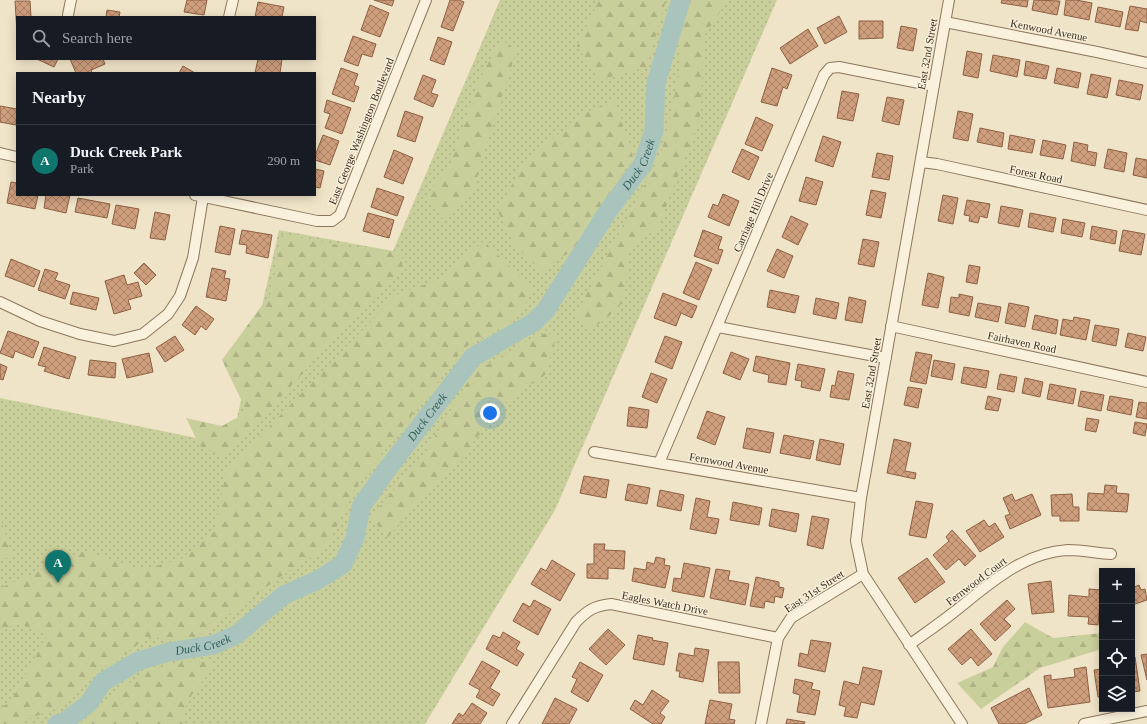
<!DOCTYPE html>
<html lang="en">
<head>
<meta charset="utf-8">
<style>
	:root { --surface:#171b24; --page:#20242c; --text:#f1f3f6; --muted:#9ea1a6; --line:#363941; --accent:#0f766e }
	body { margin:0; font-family:Georgia,serif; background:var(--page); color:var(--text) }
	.controls { position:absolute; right:12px; bottom:12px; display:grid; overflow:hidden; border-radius:0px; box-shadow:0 2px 10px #0003 }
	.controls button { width:36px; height:36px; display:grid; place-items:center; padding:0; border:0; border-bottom:1px solid var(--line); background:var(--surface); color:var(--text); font:20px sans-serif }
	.you { position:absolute; left:490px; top:413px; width:14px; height:14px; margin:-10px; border:3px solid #fff; border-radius:50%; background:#1a73e8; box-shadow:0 0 0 6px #1a73e833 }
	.badge { display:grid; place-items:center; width:26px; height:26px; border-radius:50%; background:var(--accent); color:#fff; font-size:13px; font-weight:700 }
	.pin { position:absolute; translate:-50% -33px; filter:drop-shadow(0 1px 2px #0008) }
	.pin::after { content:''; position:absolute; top:21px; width:14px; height:12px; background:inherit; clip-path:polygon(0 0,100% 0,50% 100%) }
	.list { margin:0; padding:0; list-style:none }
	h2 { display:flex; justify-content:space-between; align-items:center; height:52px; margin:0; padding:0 16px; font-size:17px }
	h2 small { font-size:13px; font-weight:400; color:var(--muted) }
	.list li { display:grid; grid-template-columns:26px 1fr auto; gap:12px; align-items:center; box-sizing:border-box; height:72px; padding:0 16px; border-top:1px solid var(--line) }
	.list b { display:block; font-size:15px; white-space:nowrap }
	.list p { margin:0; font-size:13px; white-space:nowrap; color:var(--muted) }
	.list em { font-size:13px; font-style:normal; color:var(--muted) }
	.icon { flex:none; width:22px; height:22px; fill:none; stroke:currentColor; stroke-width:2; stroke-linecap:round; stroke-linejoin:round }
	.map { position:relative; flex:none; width:1147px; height:724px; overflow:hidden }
	.search { position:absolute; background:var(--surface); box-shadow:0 2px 10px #0003; left:16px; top:16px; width:300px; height:44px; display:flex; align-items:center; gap:10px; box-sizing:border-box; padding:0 14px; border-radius:0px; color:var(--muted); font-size:15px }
	.panel { position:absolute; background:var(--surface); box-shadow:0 2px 10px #0003; left:16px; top:72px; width:300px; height:124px; border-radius:0px }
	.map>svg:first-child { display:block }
	.grass { fill:url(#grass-dots) }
	.forest { fill:url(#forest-firs) }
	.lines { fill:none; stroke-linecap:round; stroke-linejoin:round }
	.river { stroke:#a9c4bc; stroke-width:19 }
	.building { fill:url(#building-cross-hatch); stroke:#8d5f41 }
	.street-casing { stroke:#8d765c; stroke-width:12 }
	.street { stroke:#faf1dc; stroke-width:10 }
	.labels { text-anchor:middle; stroke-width:3; stroke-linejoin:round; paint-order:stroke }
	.street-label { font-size:11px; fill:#3d2e20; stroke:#f7eed8 }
	.water-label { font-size:12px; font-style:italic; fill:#2f5d5a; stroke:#f7eed8 }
</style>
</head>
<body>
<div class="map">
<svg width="1147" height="724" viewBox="0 0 1147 724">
	<defs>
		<pattern id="grass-dots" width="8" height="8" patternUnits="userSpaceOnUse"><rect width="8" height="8" fill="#c9cf9b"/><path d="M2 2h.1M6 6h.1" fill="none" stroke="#aeb285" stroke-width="1.8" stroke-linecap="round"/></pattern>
		<pattern id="forest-firs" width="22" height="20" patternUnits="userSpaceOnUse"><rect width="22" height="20" fill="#c9cf9b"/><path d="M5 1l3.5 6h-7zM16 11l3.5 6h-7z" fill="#aeb285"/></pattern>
		<pattern id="building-cross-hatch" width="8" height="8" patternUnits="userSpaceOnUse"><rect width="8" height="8" fill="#cf9f7d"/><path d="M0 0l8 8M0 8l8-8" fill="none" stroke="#a98266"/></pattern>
	</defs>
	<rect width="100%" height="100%" fill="#f0e4c8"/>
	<path class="grass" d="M500,0H777L555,510L425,724H0V398L231,445L279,230L393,251Z"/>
	<path class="forest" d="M599,0H666L647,67L599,80L577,46Z
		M695,0H728L704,36L700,118L658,228L628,249L625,300L608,317L588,332L576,314L661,154L672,109L680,66L681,24Z
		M501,40L517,50L484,150L473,194L445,222L425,197L450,165L478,82Z
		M614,100L633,157L576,247L542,271L516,247L498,212L522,165L582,114Z
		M282,234L348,247L402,252V271L366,305L225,457L200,446L186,418L222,426L247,412L222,360L271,293Z
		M484,241L534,291L513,321L465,347L356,487L326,548L287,572L193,641L149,637L92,676L58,708L14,724H0V707L10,703L48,634L17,623L0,631V588L84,551L141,570L181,559L215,530L226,472L396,295L438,280Z
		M539,334H557L545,375L503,404L454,467L420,501L387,538L371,517L427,450L473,373Z
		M0,516L12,555L0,561Z
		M1025,622L1053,638L1102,633V649L1040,668L981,709L957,683L993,667L1003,647Z
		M214,658L212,669L187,701L183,724H80L113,694L151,668Z"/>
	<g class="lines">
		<path class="river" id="s1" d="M57,724L63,723L88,704L103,682L138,661L169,652L213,645L236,635L284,595L318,580L343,564L355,538L361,507L386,471L473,357L534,322L546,310L608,211L643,164L654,131L656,83L681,0"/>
	</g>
	<path class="building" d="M187,0H207L204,15L184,12Z
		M374,0H394L392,6Z
		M450,0H459L464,2L453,31L441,27Z
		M1002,0H1028L1027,7L1001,3Z
		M1034,0L1060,1L1057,15L1032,10Z
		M1066,0H1076L1092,3L1089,20L1064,15Z
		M15,1H30L31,17H17V33Z
		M258,2L284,7L282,17H255Z
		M370,5L389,13L380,37L361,30Z
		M1130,6L1147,9V23L1140,21L1138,31L1125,29Z
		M1098,7L1123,12L1120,27L1095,22Z
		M107,10L120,12L119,17H106Z
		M839,16L847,32L825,44L817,28Z
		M859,21H883V38L859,39Z
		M901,26L917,29L913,51L897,48Z
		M808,29L818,46L790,64L780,48Z
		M353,36L376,44L372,57L362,54L358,66L344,61Z
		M438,37L452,42L444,65L430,60Z
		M967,51L982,54L978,78L963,75Z
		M993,55L1020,60L1017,77L990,71Z
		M37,59H58L54,67Z
		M70,59H103L105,64L91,70L92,73H76Z
		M258,59H282L280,73H255Z
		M1026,61L1049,66L1046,79L1024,75Z
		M183,66L195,73H179Z
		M341,68L358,74L354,85L359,87L354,102L332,94Z
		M772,68L792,75L787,89L783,87L777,106L761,102Z
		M1057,68L1081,73L1078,88L1054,83Z
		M1091,74L1111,78L1107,98L1087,94Z
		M423,75L436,80L431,93L438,95L433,107L414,99Z
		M1119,80L1143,85L1140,100L1116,95Z
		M842,91L859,94L853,121L837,118Z
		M887,97L904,100L899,125L882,121Z
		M327,100L351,108L342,134L325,128L330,114L324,112Z
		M0,106L17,109L16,125L0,122Z
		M405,111L423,117L415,142L397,136Z
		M958,111L973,114L968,141L953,138Z
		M756,117L773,125L762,151L745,144Z
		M980,128L1004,133L1002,147L977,142Z
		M323,135L339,141L330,165L315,160V156Z
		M1010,135L1035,140L1032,153L1008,149Z
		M823,136L841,142L833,167L815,161Z
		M1043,140L1066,145L1063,159L1040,155Z
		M1074,142L1088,145L1087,151L1097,153L1095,166L1071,161Z
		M742,149L759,157L749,180L732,172Z
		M1108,149L1127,153L1124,172L1104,168Z
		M394,150L413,158L403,184L384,177Z
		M877,153L893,156L889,180L872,177Z
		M1136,158L1147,160V178L1133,175Z
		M315,169L324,171L320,188L315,187Z
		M806,177L823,182L816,205L799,201Z
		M11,182L17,183V195H38L35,209L7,203Z
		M377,188L404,197L397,216L371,207Z
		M871,190L886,193L881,218L866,215Z
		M723,194L739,201L729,226L708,217L713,204L718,206Z
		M46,195H70L66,213L44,208Z
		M943,195L958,198L953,224L938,221Z
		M78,198L110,204L107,218L75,212Z
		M967,200L990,204L987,218L980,216L978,223L969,221L970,216L964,215Z
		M116,205L139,209L135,229L112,224Z
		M1001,206L1023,210L1019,227L998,223Z
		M155,212L170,215L165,240L150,238Z
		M368,213L394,220L389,238L363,231Z
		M1030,213L1056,218L1053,232L1028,227Z
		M791,216L808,224L798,245L782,237Z
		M1063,219L1085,223L1082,237L1061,233Z
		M220,226L235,229L230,255L215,252Z
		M1092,226L1117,231L1115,244L1090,239Z
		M242,230L272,235L268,258L246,253L247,245L239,244Z
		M703,230L722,237L718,249L723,250L718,264L694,256Z
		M1123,230L1145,234L1141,255L1119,251Z
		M863,239L879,242L874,267L858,264Z
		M777,249L793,256L784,278L767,271Z
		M11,259L40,271L34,287L5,276Z
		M696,262L712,269L699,300L683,293Z
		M144,263L156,275L146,285L134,273Z
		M969,265L980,267L977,284L966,282Z
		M212,268L226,271L224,278L230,279L226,301L206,297Z
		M45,269L58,273L55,280L70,285L65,299L38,290Z
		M928,273L944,277L938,308L922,305Z
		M124,275L127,285L138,282L142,296L128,300L131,309L114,314L105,281Z
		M770,290L799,296L795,313L767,307Z
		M73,292L99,298L96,310L70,304Z
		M663,293L697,306L692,318L681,313L676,326L654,318Z
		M959,294L973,297L969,316L949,312L951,297L959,298Z
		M849,297L866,301L862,323L845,320Z
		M816,298L839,303L836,319L813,314Z
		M978,303L1001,307L998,322L975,317Z
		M1009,303L1029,307L1025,327L1005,323Z
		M196,306L214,319L206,330L201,326L195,335L182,325Z
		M1035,315L1058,320L1056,334L1032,329Z
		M1074,317L1090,320L1086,340L1060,335L1063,319L1073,321Z
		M1095,325L1119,329L1116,346L1092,341Z
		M8,331L39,342L33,358L15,351L13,358L0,353Z
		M1128,333L1146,337L1143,351L1125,347Z
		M175,336L184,350L165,362L156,348Z
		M665,336L682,342L672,369L655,362Z
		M44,347L76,357L69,379L44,371L46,367L38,365Z
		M731,352L749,359L740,380L723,373Z
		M916,352L932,355L926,384L910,381Z
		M149,353L153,372L127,378L122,359Z
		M756,356L790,363L786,385L768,382L769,375L753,371Z
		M90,360L116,363L115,378L88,375Z
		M934,360L955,364L952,380L931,376Z
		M0,364L7,367L3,380L0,379Z
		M798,364L825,369L820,391L801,387L802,381L795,380Z
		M964,367L989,371L986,388L961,383Z
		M838,371L854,374L849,400L830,397L832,385L835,386Z
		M651,373L667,379L657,403L642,397Z
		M1000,374L1017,377L1014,392L997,389Z
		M1025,378L1043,382L1040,397L1022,393Z
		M1050,384L1076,389L1073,404L1047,399Z
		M908,387L922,389L918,408L904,405Z
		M1081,391L1104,395L1101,411L1078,406Z
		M988,396L1001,399L998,411L985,409Z
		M1110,396L1133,400L1131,415L1107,410Z
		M1139,402L1147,403V419L1136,417Z
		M629,407L649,410L647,428L627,426Z
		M707,411L725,417L715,445L697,438Z
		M1087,418L1099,420L1096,432L1085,430Z
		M1135,422L1147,424L1145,436L1133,433Z
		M747,428L774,433L770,453L743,448Z
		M784,435L814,441L810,459L780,453Z
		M820,439L844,444L840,465L816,460Z
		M894,439L911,443L905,471L916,473L915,479L887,473Z
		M584,476L609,480L606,498L580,493Z
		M628,484L650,488L647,504L625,500Z
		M1105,485L1117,486L1116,493L1129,494L1127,512L1087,510L1088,493L1104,494Z
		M660,490L684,495L681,511L657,506Z
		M1012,494L1015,501L1032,494L1041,515L1010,529L1005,516L1010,514L1003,498Z
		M1072,494L1073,507H1079V521H1060V516H1052L1051,495Z
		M696,498L710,501L707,517L719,519L716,534L690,529Z
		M916,501L933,504L926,538L909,535Z
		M733,502L762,508L759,525L730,520Z
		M772,509L799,514L796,532L769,526Z
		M812,516L829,519L823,549L807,545Z
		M984,520L989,527L995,523L1004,537L980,552L966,531Z
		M952,530L976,556L965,566L959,559L946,570L933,555L949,541L946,537Z
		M594,544H605L604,550L625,551L624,569L608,568V579L587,578V564H594Z
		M656,557L665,559L664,565L670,566L665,588L632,581L634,568L646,570L647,562L654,564Z
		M927,558L945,582L915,603L898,578Z
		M552,560L575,574L560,601L531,584L541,568L546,571Z
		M684,563L710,568L704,597L672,591L674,578L681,579Z
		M716,569L730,571L728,580L749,584L745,605L710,598Z
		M756,577L779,582V587L784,588L782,598L775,596L774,603L765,601L764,608L750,606Z
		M1051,581L1054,612L1032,614L1028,584Z
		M1139,585L1141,590L1145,589L1147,600L1132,605V588Z
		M1089,589L1101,590L1098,625L1088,624L1089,617L1068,616L1069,595L1089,597Z
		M534,600L551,609L538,635L513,621L523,603L530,607Z
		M1007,600L1015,609L1004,619L1011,626L995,641L980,624Z
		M608,629L625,645L606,665L589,649Z
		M971,629L992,654L978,666L971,657L962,665L948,649Z
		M503,632L520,642L516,649L524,654L517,666L486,649L493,635L500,638Z
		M638,635L653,638L652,640L668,643L664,665L633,659Z
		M811,640L831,643L825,672L798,666L800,653L808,655Z
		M695,648L709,650L703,682L679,677L680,671H676L679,653L694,656Z
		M1147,654V680L1141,655Z
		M1132,657H1135L1140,691L1132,692Z
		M482,661L500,671L490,688L500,694L493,706L476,697L480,690L469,684Z
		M580,662L603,675L588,702L571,692L577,679L572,677Z
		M718,662H739L740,693H719Z
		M863,667L882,671L874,705L861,702L857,718L844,716L846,707L839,705L844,681L859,685Z
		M1086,667L1090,702L1048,708L1044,676L1051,675V680L1075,677L1074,669Z
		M1102,669V697H1098L1094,670Z
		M795,679L813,683L811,689L820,691L815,715L797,712L800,695L793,693Z
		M1029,688L1042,715L1024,724H999L991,708Z
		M652,690L669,701L660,713L665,717L661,724H653L630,709L635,700L643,705Z
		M555,698L577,709L569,724H542Z
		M710,700L732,704L729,719L735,720L734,724H705Z
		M472,703L487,713L480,724H452L459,713L463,716Z
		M787,719L805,722L804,724H786Z"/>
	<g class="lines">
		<g class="street-casing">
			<path id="street" d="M949,0L861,498L856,541L863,574L962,724
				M68,15L71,0
				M229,17L233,0
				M945,22L1097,52L1147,63
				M0,153L17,157
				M921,162L937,164L1147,210
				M195,195L317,221H332L340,215L426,0
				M0,302L40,321L80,334L114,341L143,334L168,314L180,296L193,258L203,197
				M891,326L1147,382
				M718,327L886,358
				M594,452L861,498
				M659,463L824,75L830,68L839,67L934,86
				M909,645C924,634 939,624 954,612C987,586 1023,552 1068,550C1082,550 1097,553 1111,554
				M512,724L576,622C588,610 594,606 611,604L778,638
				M761,724L778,638L791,618L863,574
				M1084,724L1147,711"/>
		</g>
		<use href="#street" class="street"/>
	</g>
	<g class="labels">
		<g class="street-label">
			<text transform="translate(1049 30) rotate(11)" y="4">Kenwood Avenue</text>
			<text transform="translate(927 54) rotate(-80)" y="4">East 32nd Street</text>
			<text transform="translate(361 131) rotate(-68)" y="4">East George Washington Boulevard</text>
			<text transform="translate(1036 174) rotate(12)" y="4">Forest Road</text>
			<text transform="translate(753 212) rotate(-67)" y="4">Carriage Hill Drive</text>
			<text transform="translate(1022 342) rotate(12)" y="4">Fairhaven Road</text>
			<text transform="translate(871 373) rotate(-80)" y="4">East 32nd Street</text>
			<text transform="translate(729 463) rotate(10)" y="4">Fernwood Avenue</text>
			<text transform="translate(976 581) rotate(-37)" y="4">Fernwood Court</text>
			<text transform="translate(814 591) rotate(-33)" y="4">East 31st Street</text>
			<text transform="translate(665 603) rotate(11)" y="4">Eagles Watch Drive</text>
		</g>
		<g class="water-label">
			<text dy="4" stroke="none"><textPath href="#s1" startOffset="844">Duck Creek</textPath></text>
			<text dy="4" stroke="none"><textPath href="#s1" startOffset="508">Duck Creek</textPath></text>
			<text dy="4" stroke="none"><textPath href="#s1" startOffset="172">Duck Creek</textPath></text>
		</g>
	</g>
</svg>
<div class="controls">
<button>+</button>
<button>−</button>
<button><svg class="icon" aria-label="locate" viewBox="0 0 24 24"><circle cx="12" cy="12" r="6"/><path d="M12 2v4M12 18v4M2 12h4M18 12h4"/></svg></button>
<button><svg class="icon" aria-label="layers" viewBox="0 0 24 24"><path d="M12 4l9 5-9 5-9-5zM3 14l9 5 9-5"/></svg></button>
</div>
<div class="you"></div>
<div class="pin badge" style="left:58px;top:583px">A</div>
<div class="search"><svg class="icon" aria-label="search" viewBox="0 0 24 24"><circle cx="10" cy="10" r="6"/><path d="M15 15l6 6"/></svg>Search here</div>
<section class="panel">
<h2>Nearby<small></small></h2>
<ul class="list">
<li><span class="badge">A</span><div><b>Duck Creek Park</b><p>Park</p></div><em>290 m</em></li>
</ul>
</section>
</div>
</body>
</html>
